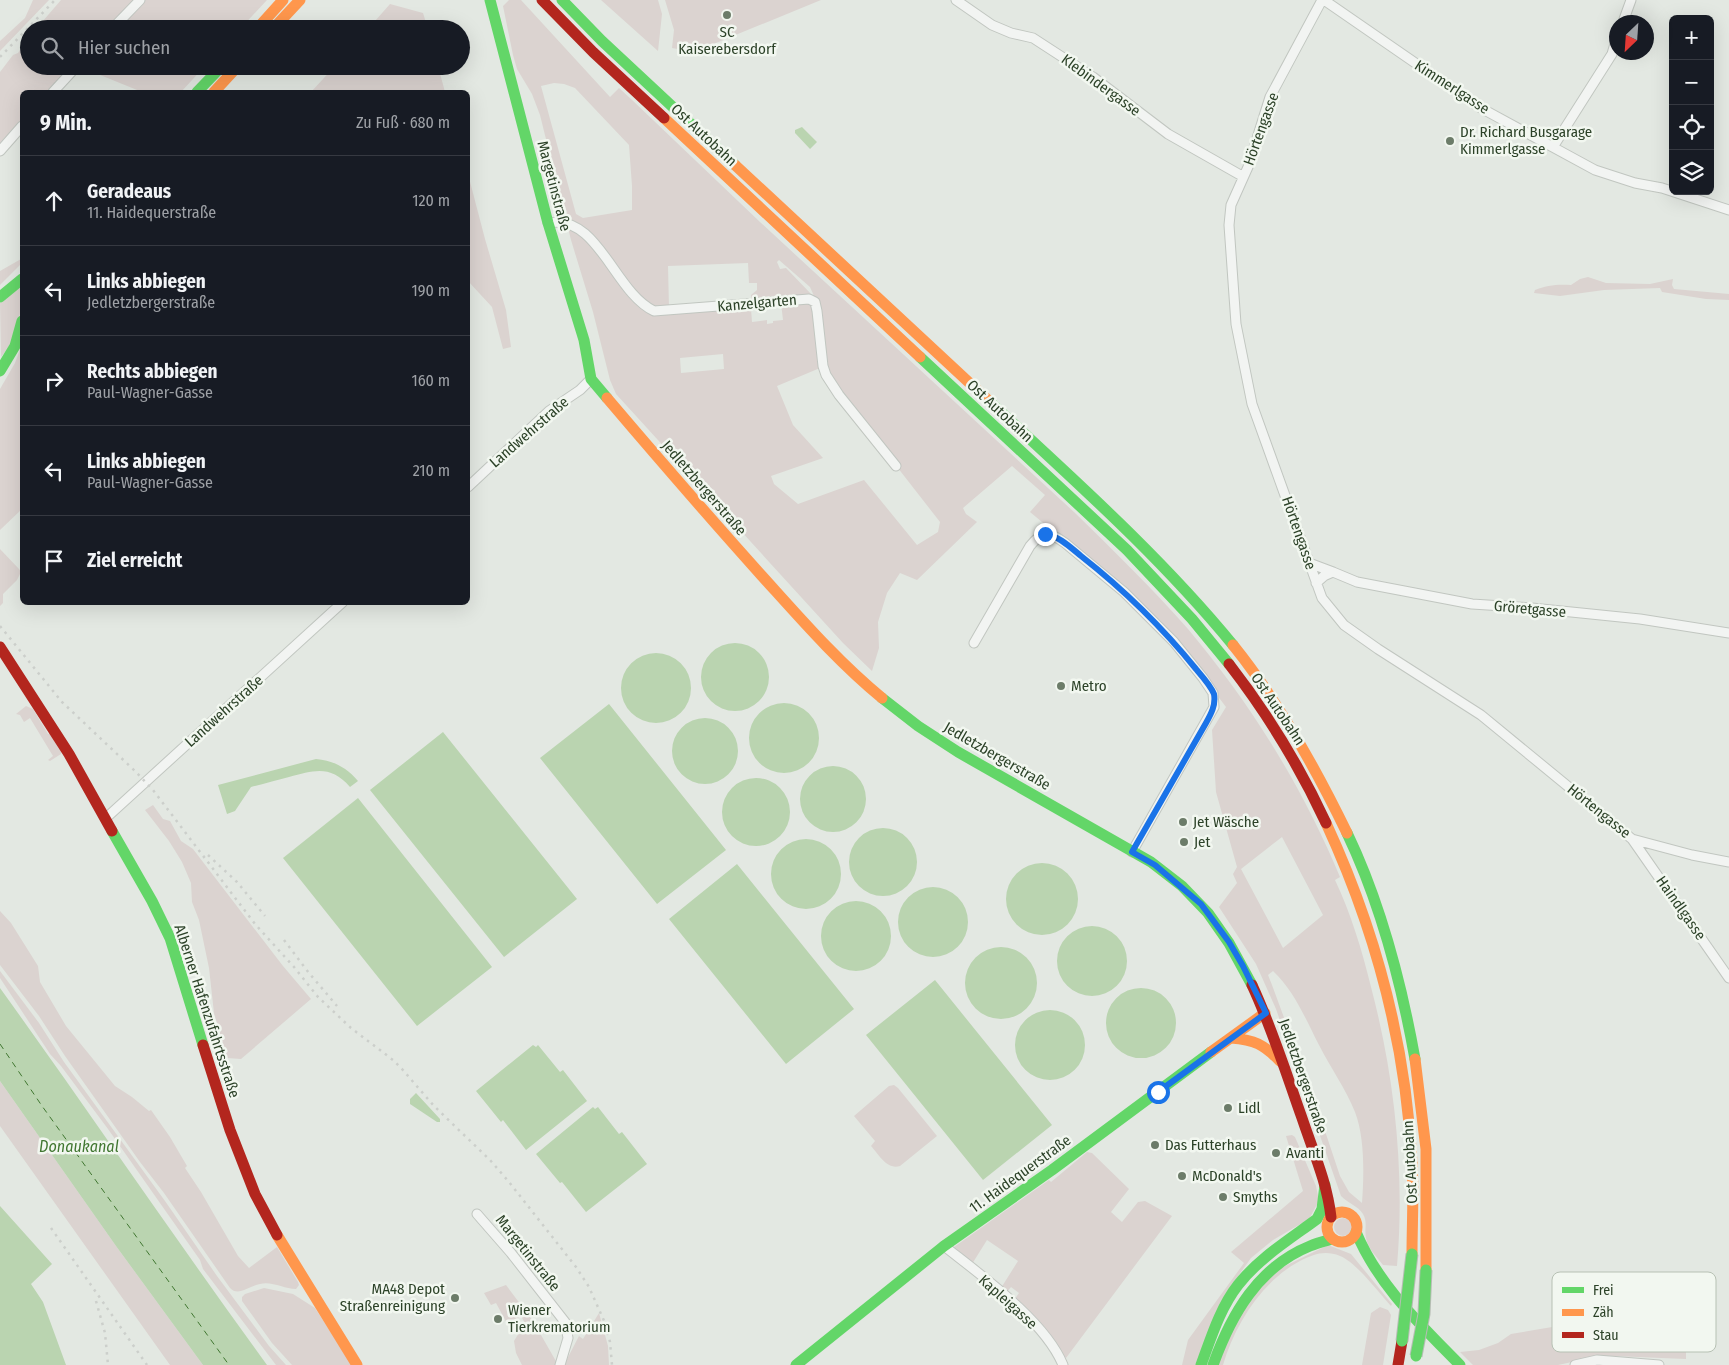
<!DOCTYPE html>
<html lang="de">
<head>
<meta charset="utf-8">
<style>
	:root { --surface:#171b24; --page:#20242c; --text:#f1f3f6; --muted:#9ea1a6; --line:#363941 }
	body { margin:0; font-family:"Fira Sans Condensed",sans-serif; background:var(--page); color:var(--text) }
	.controls { position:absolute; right:15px; top:15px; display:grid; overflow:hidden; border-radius:8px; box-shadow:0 5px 20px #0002 }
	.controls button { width:45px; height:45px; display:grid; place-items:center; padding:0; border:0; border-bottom:1px solid var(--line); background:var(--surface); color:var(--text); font:25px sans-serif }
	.compass { position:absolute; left:1609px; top:15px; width:45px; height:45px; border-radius:50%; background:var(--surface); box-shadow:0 5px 20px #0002; rotate:205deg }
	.stop { position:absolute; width:15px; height:15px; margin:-11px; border:4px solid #1a73e8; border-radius:50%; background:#fff }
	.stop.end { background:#1a73e8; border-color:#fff; box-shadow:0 1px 5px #0008 }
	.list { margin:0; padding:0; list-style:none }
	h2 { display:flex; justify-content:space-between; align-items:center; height:65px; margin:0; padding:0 20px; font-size:21px }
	h2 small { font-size:16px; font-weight:400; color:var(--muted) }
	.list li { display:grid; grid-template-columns:32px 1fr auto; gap:15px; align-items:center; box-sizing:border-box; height:90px; padding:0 20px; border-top:1px solid var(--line) }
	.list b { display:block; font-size:19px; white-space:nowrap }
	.list p { margin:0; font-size:16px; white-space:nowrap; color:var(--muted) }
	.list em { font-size:16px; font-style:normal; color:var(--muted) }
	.icon { flex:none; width:28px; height:28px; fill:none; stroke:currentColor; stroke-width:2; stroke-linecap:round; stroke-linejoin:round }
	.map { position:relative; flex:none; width:1729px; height:1365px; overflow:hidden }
	.search { position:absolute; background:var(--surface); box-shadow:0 5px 20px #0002; left:20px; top:20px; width:450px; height:55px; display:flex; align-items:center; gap:12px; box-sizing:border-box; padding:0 18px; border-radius:28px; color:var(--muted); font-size:19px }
	.panel { position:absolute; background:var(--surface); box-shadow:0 5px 20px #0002; left:20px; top:90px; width:450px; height:515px; border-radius:8px }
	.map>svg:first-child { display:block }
	.green { fill:#dbd3d0; fill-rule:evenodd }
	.water { fill:#bad4b0 }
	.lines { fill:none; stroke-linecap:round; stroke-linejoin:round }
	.ferry { stroke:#417731; stroke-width:1; stroke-dasharray:6 5; stroke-linecap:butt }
	.street-casing { stroke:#c1c6c0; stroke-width:11 }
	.street { stroke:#f2f4f2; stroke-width:9 }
	.fast { stroke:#63d668; stroke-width:11 }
	.slow { stroke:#ff974d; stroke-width:11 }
	.jam { stroke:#b3261e; stroke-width:11 }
	.rail { stroke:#cccfcb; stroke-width:2.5; stroke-dasharray:2.5 5; stroke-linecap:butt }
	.fast-bridge-casing { stroke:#b6bdb4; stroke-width:13; stroke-linecap:butt }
	.fast-bridge { stroke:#63d668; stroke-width:11 }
	.route { stroke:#1a73e8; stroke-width:6 }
	.poi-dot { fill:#6c7c69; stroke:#f2f7f0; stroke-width:2 }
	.labels { text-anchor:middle; stroke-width:5; stroke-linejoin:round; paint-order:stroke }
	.poi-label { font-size:15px; fill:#2c4228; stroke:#f2f7f0; text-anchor:start }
	.street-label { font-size:15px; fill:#2c4228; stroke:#f2f7f0 }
	.water-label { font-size:16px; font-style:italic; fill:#417731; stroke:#f2f7f0 }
	.key { fill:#f2f7f0; stroke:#b7c1b4; stroke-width:1 }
	.key-label { font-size:14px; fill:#2c4228 }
</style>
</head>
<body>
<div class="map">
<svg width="1729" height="1365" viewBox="0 0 1729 1365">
	<rect width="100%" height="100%" fill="#e3e8e2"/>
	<path class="green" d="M33,0H49L0,51V41L25,18Z
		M61,0H267L240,29H36Z
		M509,0H521L610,97L619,88L631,99L760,222L1074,512C1113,550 1152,588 1188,629C1251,704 1302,786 1340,877L1335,880C1351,914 1362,950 1371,987C1395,1078 1405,1173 1397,1266L1383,1265C1377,1257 1368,1249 1366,1238C1364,1229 1368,1223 1363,1214C1358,1206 1348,1203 1341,1196L1276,1009L1256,964L1219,907L1237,883L1233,874L1237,867L1216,792L1212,730L1226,707L1161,621L1030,512L1045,495L1012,466L963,508L966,514L977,522L917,580L900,573L887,593L878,622L879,648L872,671L843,643L616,394L610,380L593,312L571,240L540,115L532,94L517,69L513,55L503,6ZM554,83L564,84L575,88L629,145L632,186V210L583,218L576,214L541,86ZM779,260L810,287L814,296L811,304L803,302L781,303L783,320L773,321V323L767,324V320L752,322L751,309L671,312L669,308L668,266L748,263L749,283H757V290L751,295V302L813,296L786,268L780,269L777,262ZM723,354L724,369L681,373L680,358ZM820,368L940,522L938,532L917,545L864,480L798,504L774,484L771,476L823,458L793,425L777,386ZM1282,837L1323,915L1283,948L1241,869ZM1273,971C1295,992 1305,1018 1319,1045C1330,1067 1346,1089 1355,1112C1365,1138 1364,1176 1362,1203L1349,1192L1340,1176L1318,1110L1272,985L1268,975Z
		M601,0H658L662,14L658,51Z
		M665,0H821L694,52L672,48L674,30Z
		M390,4L423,13L428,29H368Z
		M29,36V66H75L50,92H22V122L0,146V72L13,55L18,53Z
		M78,66H205L181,92H142Z
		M335,66H438L445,92H311Z
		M468,174L485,239L506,310L511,347L503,349L492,307L468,281Z
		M21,259L22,263L0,285V271Z
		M1588,277L1606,283L1650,284L1673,279L1672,285L1674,289L1729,294V300L1706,299L1662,292L1660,288L1604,290L1560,296L1534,293L1535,290C1546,285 1559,284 1571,285L1580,279Z
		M22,286C22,311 18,338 1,357L0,303Z
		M22,344V509L0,530V389L15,363Z
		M0,549L19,569L21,572L17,580L3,594V603L0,606Z
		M26,706L33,709L48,734H50L61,752V754L50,761L48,760L53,756L30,718L24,722L20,715L16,714Z
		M153,805L163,819L170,821L181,841L193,849L283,966L311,999L241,1059L227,1058L214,1013L209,968L199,920L192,902L191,883L182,862L169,841L145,810Z
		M0,911L11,923L38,966L40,982L66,1026L115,1086L132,1097L149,1111L151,1110L170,1137L187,1166L185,1168L201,1192L238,1256L249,1268L277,1247L298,1282L299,1285L296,1289C284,1289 272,1281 260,1284C249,1286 238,1297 230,1288L164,1193L140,1162L65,1056L39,1016L0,965Z
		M0,971L39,1023L64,1062L165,1201L217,1276L269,1346L286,1365H276L203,1269L200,1260L108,1129L61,1066L50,1054L0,978Z
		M0,1081L116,1246L203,1365H170L0,1126Z
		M894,1085L898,1088L937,1136L900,1166C887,1170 879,1155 871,1146L875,1141L854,1116L889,1086Z
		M1292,1135L1295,1137L1316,1186L1319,1201L1309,1219L1273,1240L1251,1258L1233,1283L1196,1365H1182L1188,1340L1244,1263L1231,1252L1303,1191L1286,1136Z
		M1087,1152L1092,1153L1129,1189L1111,1212L1122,1222L1138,1202L1145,1201L1172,1216L1066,1358L1014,1300L1019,1293L1011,1287L1006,1293L1001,1288L1018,1261L987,1240L972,1264L955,1252L954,1247L1049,1180L1051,1182Z
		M1334 1227a9 9 0 1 1 18 0a9 9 0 1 1-18 0Z
		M1328,1245L1351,1254L1392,1304L1391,1306C1379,1293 1356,1262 1340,1256C1325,1250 1314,1254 1300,1261C1262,1281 1235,1324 1223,1365H1217L1233,1323L1271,1273Z
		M506,1285L533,1321L557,1363L556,1365H522L516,1353L514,1341L519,1333L527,1327L521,1316L514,1320L516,1325L509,1327L496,1303L491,1305L484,1293Z
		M264,1288L293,1294L315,1308L352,1365H292L272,1343L242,1301V1297L245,1294Z
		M1380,1307L1388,1310L1391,1315L1383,1365H1362L1371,1313Z
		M599,1313L608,1346L609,1365H564L579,1336L583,1339Z
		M1686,1317V1359L1613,1356L1586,1359L1558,1365H1473L1460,1352L1479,1350L1498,1343L1511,1334L1564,1325L1585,1329Z"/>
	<path class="water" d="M802,127L817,142L810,149L795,133V130Z
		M701 677a34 34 0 1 1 68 0a34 34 0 1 1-68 0Z
		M621 688a35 35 0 1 1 70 0a35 35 0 1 1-70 0Z
		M749 738a35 35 0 1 1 70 0a35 35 0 1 1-70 0Z
		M609,704L726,850L657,904L540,758Z
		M672 751a33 33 0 1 1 66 0a33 33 0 1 1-66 0Z
		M443,732L577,899L504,957L370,790Z
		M316,759C334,761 346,767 358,781L350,787C331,765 315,770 289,777C277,780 264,784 251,787L235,811L227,814L218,785Z
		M800 799a33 33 0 1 1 66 0a33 33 0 1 1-66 0Z
		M722 812a34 34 0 1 1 68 0a34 34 0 1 1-68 0Z
		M358,798L492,967L417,1026L283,858Z
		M849 862a34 34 0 1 1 68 0a34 34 0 1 1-68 0Z
		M771 874a35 35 0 1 1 70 0a35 35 0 1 1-70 0Z
		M1006 899a36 36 0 1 1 72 0a36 36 0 1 1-72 0Z
		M737,864L854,1009L786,1064L669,919Z
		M898 922a35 35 0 1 1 70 0a35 35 0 1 1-70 0Z
		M821 936a35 35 0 1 1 70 0a35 35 0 1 1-70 0Z
		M1057 961a35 35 0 1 1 70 0a35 35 0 1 1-70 0Z
		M965 983a36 36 0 1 1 72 0a36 36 0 1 1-72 0Z
		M935,980L1052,1125L983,1180L866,1035Z
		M0,988C90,1113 176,1240 267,1365H203L116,1246L0,1081Z
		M1106 1023a35 35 0 1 1 70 0a35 35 0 1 1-70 0Z
		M1015 1045a35 35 0 1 1 70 0a35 35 0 1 1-70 0Z
		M533,1045L536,1047L538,1045L560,1072L563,1070L587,1101L526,1150L503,1120L501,1122L476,1091Z
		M416,1093L440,1119V1122H437L410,1104V1099Z
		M593,1107L595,1109L598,1107L619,1134L622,1132L647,1164L586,1212L562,1182L560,1183L536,1154Z
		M0,1206L52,1264L31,1284L43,1302L66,1365H0Z"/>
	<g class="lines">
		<path class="ferry" d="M0,1044L42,1106L229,1365"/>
		<g class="street-casing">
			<path id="street" d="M956,0L992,25L1011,33L1033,38L1093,77L1168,134L1242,176
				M1322,0L1270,97L1248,167L1231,205L1229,225L1236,324L1252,404L1322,598L1344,625L1378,649L1481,715L1632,839L1692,855L1729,862
				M1324,0L1479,107L1595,170L1635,183L1662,188L1729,210
				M1623,22L1631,0
				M112,29L140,0
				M53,92L77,66
				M1553,147L1612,54L1616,40
				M0,151L22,126
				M548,223C598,213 614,292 654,311L809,299L815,302L817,311L823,366L826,375L839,395L896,466
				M468,487L549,411L580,390L591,379
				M1309,563L1333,572
				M1316,583L1324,576L1333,572L1357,582L1472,604L1532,608L1640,619L1729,633
				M974,643L1030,546C1043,530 1048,531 1065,543L1124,592L1174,642L1203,678L1213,693L1214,707L1132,852
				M106,818L343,602
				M1632,839L1729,978
				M477,1214L511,1253L565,1322L568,1338L560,1365
				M944,1246C982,1276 1045,1321 1063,1365
				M1575,1365L1597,1360L1659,1365"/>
		</g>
		<use href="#street" class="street"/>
		<path class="fast" d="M490,0L548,223L584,340L591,379L607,398
			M562,0L602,41L735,165
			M197,92L222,66
			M0,297L22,279
			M920,357L1127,550L1192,619L1229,664
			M0,371L15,346L22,321
			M990,402C1074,480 1160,556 1233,645
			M882,698L918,726L958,752L1151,862L1182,886L1208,913L1229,943L1252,985
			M112,831L152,901L170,938L203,1045
			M1347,833C1381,904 1401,981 1415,1059
			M1356,1232C1378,1285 1420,1324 1460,1365
			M796,1365L944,1246L1052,1170L1211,1052
			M1201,1365C1211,1338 1220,1308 1238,1285C1259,1258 1290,1239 1317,1219L1322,1209L1325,1185
			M1213,1365C1231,1315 1258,1267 1310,1246C1317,1243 1325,1241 1332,1239"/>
		<path class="slow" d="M257,29L283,0
			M273,29L300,0
			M214,92L238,66
			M664,118L920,357
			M735,165L990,402
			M607,398C658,458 710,518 762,576C800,618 838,662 882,698
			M1233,645C1279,702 1315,767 1347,833
			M1326,823C1375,929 1406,1045 1412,1163C1414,1193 1412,1224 1412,1254
			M1231,1038C1255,1040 1263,1044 1280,1061
			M1211,1052L1265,1013
			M1415,1059L1426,1149V1270
			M1327 1227a15 15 0 1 1 30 0a15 15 0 1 1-30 0Z
			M277,1235L357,1365"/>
		<path class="jam" d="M542,0L593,52L664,118
			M0,647L69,754L112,831
			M1229,664C1267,713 1300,767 1326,823
			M1252,985C1272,1028 1286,1073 1302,1118C1313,1151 1327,1182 1331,1217
			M203,1045L230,1130L255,1194L277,1235
			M1398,1365L1402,1341"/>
		<path class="rail" d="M0,57L55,0
			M0,626L62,702L135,771L153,790L255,924L294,967L318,997L351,1028L393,1060L402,1069L434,1106L490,1160L509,1182L576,1267L589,1287L605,1323L610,1342L612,1365
			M208,855L237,882L265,916
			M284,940L309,973L337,1006
			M51,1228L147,1365
			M96,1301L105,1333L108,1365"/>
		<g class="fast-bridge-casing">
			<path id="fast-bridge" d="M1402,1341L1412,1254
				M1416,1356L1424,1314L1426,1270"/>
		</g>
		<use href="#fast-bridge" class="fast-bridge"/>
	</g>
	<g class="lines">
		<path class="route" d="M1045,534C1059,536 1070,547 1081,556C1123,589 1162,627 1196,669C1202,676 1211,686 1214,694C1216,705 1211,714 1206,723L1132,852L1155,865L1201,904L1229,942L1243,966L1266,1013L1158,1092"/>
	</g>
	<g class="poi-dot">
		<circle cx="727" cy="15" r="5"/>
		<circle cx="1450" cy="141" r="5"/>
		<circle cx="1061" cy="686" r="5"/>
		<circle cx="1183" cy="822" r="5"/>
		<circle cx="1184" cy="842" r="5"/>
		<circle cx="1228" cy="1108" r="5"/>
		<circle cx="1155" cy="1145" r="5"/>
		<circle cx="1276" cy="1153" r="5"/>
		<circle cx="1182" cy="1176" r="5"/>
		<circle cx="1223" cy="1197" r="5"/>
		<circle cx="455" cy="1298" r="5"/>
		<circle cx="498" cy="1319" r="5"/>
	</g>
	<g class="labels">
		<g class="poi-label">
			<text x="727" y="37" text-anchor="middle">SC<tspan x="727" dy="17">Kaiserebersdorf</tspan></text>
			<text x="1460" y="137">Dr. Richard Busgarage<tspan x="1460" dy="17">Kimmerlgasse</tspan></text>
			<text x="1071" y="691">Metro</text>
			<text x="1193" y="827">Jet Wäsche</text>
			<text x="1194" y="847">Jet</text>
			<text x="1238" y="1113">Lidl</text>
			<text x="1165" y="1150">Das Futterhaus</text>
			<text x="1286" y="1158">Avanti</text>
			<text x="1192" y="1181">McDonald's</text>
			<text x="1233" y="1202">Smyths</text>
			<text x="445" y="1294" text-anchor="end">MA48 Depot<tspan x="445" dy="17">Straßenreinigung</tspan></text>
			<text x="508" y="1315">Wiener<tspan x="508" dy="17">Tierkrematorium</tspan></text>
		</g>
		<g class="street-label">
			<text transform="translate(1101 85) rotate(36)" y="5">Klebindergasse</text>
			<text transform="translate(1452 87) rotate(33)" y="5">Kimmerlgasse</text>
			<text transform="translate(1261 129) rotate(-70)" y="5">Hörtengasse</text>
			<text transform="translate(704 135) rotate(43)" y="5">Ost Autobahn</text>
			<text transform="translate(554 186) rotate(75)" y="5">Margetinstraße</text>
			<text transform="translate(757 303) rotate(-5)" y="5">Kanzelgarten</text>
			<text transform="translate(1000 411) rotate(43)" y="5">Ost Autobahn</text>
			<text transform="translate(529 432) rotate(-41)" y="5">Landwehrstraße</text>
			<text transform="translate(704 488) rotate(49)" y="5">Jedletzbergerstraße</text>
			<text transform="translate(1299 533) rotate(71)" y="5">Hörtengasse</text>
			<text transform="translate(1530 609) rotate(5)" y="5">Gröretgasse</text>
			<text transform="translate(1278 709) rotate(56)" y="5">Ost Autobahn</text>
			<text transform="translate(224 711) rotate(-42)" y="5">Landwehrstraße</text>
			<text transform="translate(997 756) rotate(30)" y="5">Jedletzbergerstraße</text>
			<text transform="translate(1599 811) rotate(39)" y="5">Hörtengasse</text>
			<text transform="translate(1681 908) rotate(55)" y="5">Haindlgasse</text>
			<text transform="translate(207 1011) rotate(72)" y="5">Alberner Hafenzufahrtsstraße</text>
			<text transform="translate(1303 1076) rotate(71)" y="5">Jedletzbergerstraße</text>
			<text transform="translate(1410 1162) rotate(-93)" y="5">Ost Autobahn</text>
			<text transform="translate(1020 1174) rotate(-36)" y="5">11. Haidequerstraße</text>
			<text transform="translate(528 1253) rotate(51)" y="5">Margetinstraße</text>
			<text transform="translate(1008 1302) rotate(42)" y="5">Kapleigasse</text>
		</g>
		<g class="water-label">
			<text x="79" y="1152">Donaukanal</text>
		</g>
	</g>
	<rect x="1552" y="1272" width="164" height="80" rx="8" class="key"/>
	<rect x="1562" y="1287" width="22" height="6" fill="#63d668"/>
	<rect x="1562" y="1309" width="22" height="7" fill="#ff974d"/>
	<rect x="1562" y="1332" width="22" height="6" fill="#b3261e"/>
	<g class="key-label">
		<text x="1593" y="1295">Frei</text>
		<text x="1593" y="1317">Zäh</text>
		<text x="1593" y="1340">Stau</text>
	</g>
</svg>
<div class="controls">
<button>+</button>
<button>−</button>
<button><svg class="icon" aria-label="locate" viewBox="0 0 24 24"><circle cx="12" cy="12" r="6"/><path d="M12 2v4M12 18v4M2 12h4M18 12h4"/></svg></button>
<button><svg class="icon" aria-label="layers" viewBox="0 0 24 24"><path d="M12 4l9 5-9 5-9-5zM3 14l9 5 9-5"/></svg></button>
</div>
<svg class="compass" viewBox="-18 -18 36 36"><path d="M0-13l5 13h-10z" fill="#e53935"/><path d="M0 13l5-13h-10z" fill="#9ea1a6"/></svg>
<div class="stop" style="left:1158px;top:1092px"></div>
<div class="stop end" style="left:1045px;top:534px"></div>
<div class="search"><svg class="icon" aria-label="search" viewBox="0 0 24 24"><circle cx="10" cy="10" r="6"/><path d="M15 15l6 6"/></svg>Hier suchen</div>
<section class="panel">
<h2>9 Min.<small>Zu Fuß · 680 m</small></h2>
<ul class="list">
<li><svg class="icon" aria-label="ahead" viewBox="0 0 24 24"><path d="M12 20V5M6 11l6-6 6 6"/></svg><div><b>Geradeaus</b><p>11. Haidequerstraße</p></div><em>120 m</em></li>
<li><svg class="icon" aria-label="left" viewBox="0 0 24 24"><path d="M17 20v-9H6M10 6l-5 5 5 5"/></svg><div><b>Links abbiegen</b><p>Jedletzbergerstraße</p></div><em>190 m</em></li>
<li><svg class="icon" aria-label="right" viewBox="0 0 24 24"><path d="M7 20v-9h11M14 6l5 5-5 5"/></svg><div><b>Rechts abbiegen</b><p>Paul-Wagner-Gasse</p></div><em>160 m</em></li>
<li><svg class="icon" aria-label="left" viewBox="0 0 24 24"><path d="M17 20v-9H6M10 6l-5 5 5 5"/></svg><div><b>Links abbiegen</b><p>Paul-Wagner-Gasse</p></div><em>210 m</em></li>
<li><svg class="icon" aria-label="arrive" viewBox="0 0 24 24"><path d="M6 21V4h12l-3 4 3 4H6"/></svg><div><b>Ziel erreicht</b></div></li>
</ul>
</section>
</div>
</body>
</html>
